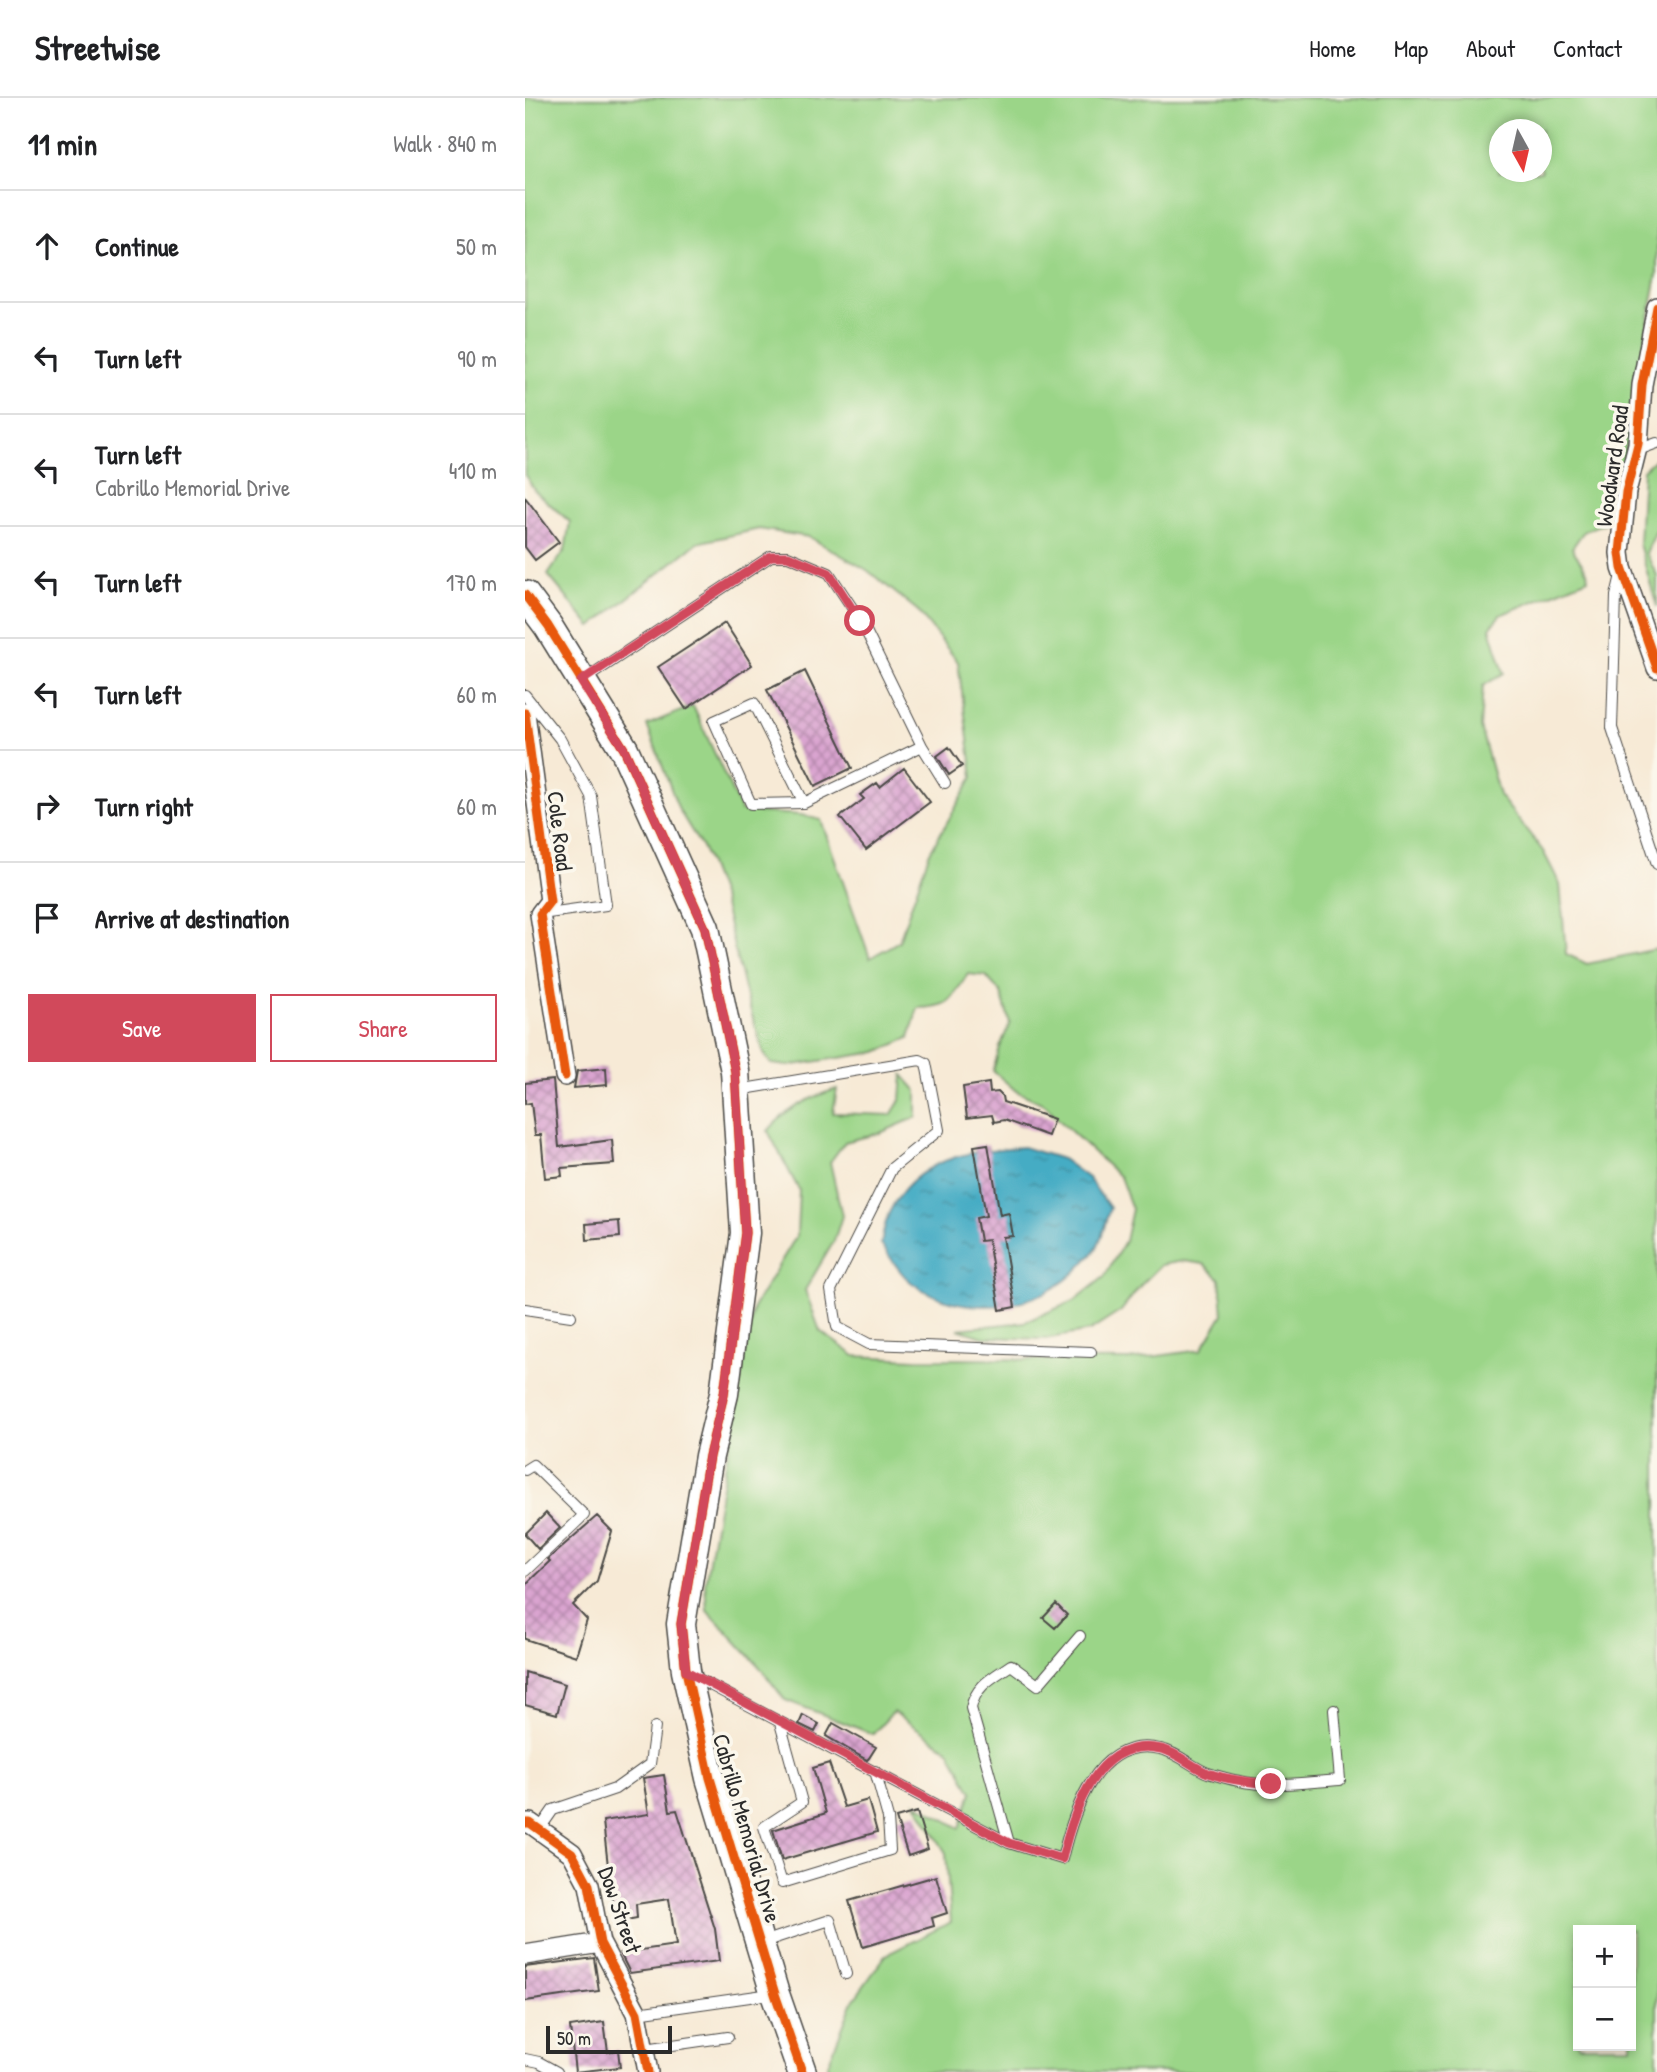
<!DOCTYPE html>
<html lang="en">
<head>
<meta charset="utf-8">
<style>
	:root { --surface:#fff; --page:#f2f2f2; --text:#202124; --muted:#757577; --line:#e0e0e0; --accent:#d1495b }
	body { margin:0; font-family:"Patrick Hand",sans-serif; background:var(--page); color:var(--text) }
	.controls { position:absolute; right:21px; bottom:21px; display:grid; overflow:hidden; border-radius:0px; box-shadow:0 4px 10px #0003 }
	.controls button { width:63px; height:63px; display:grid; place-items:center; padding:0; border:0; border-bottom:2px solid var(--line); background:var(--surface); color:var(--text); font:35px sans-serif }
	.compass { position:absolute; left:964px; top:21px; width:63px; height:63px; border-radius:50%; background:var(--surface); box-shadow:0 4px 10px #0003; rotate:172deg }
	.scale { position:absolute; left:21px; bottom:18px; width:126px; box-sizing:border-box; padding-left:7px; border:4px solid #2b2b2b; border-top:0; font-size:19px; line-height:24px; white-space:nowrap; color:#2b2b2b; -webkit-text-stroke:5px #fbf7ec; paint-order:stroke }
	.stop { position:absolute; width:21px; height:21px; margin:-16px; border:5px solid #d1495b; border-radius:50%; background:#fff }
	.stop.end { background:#d1495b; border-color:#fff; box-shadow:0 2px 7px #0008 }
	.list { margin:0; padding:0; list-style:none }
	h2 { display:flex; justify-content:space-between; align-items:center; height:91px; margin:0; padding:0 28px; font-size:30px }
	h2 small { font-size:23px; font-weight:400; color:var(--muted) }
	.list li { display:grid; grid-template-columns:46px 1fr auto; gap:21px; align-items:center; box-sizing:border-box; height:112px; padding:0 28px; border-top:2px solid var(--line) }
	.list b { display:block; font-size:26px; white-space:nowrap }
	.list p { margin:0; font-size:23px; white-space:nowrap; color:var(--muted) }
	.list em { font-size:23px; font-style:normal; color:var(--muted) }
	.actions { display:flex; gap:14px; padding:21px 28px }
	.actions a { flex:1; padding:16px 0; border:2px solid var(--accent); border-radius:0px; text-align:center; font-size:24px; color:var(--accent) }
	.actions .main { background:var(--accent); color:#fff }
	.icon { flex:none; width:38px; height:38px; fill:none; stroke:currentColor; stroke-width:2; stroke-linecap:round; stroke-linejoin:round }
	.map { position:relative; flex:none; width:1132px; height:1974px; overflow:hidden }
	header { display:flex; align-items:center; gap:42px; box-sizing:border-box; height:98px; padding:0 35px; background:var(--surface); border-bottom:2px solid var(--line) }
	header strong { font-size:33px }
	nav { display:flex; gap:38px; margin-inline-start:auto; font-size:24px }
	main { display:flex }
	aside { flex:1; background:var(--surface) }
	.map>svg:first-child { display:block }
	.grass { fill:#9bd588; stroke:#63805a; stroke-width:2; fill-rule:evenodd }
	.water { fill:url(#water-ripples); stroke:#386c78; stroke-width:2 }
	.building { fill:url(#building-cross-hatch) }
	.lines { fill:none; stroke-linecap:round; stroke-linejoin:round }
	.service-casing { stroke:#4a4845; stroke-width:12 }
	.minor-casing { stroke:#4a4845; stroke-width:22 }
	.secondary-casing { stroke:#4a4845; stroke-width:31 }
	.service { stroke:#fff; stroke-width:10 }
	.minor { stroke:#fff; stroke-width:19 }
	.secondary { stroke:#fff; stroke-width:28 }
	.cycleway-casing { stroke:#fbf7ec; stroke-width:13 }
	.cycleway { stroke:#e8590c; stroke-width:9 }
	.route { stroke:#d1495b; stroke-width:9 }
	.labels { text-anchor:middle; stroke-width:7; stroke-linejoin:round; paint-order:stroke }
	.street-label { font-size:23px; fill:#2b2b2b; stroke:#fbf7ec }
</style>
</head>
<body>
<header>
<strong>Streetwise</strong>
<nav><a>Home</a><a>Map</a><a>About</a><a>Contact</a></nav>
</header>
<main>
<aside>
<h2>11 min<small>Walk · 840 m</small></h2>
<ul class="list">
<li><svg class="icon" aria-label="ahead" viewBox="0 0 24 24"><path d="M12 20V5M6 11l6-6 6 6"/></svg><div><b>Continue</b></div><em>50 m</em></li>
<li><svg class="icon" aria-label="left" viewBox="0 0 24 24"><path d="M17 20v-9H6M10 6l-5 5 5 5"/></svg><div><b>Turn left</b></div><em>90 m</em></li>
<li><svg class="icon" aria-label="left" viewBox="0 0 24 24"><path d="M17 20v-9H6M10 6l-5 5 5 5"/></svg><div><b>Turn left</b><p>Cabrillo Memorial Drive</p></div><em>410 m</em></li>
<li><svg class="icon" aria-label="left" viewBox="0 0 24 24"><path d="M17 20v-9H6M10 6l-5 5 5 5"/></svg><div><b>Turn left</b></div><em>170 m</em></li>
<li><svg class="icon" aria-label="left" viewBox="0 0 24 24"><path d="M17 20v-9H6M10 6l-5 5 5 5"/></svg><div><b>Turn left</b></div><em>60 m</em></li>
<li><svg class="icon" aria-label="right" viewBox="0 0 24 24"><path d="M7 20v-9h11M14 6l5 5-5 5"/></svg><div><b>Turn right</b></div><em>60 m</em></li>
<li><svg class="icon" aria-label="arrive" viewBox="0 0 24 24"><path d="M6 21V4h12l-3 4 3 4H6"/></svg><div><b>Arrive at destination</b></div></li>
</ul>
<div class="actions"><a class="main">Save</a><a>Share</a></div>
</aside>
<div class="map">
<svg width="1132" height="1974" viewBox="0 0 1132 1974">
	<defs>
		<pattern id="water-ripples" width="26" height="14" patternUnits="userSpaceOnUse" patternTransform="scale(1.75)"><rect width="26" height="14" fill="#45acc4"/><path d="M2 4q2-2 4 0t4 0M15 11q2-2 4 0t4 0" fill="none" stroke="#3a8c9f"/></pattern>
		<pattern id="building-cross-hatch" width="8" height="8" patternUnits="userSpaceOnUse" patternTransform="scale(1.75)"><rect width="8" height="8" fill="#daa4d0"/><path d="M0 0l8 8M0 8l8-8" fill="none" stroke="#b186a9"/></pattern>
	</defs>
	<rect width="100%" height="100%" fill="#fbf7ec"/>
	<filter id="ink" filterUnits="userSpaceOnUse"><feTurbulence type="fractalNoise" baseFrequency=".0143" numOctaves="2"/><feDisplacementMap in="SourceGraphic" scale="14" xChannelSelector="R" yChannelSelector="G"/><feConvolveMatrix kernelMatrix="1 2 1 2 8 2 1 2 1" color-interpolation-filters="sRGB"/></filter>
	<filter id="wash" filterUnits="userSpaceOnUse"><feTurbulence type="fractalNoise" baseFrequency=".00686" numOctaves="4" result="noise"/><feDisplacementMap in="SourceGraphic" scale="28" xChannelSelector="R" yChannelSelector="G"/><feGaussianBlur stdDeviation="1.57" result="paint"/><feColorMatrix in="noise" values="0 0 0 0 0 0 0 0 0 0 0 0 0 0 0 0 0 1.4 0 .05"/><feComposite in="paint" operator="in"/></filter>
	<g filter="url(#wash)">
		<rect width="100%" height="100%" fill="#f7ead6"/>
		<path class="grass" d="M0,0H1132V176L1088,419L1083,424L1059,433L1047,450L1062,474L1063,481L975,517L965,530L979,575L958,588L955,629L974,697L1018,753L1035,786L1041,856L1062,866L1132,851V1974H300L328,1903L361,1857L426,1824L421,1755L391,1705L435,1730L447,1694L424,1652L368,1614L348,1636L260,1602L233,1567L182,1512L180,1485L228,1210L272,1137L274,1092L243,1033C261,1011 285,999 312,991L308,1015L366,1017L376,1001L378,977L392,993V1019L355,1035L320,1044L305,1064L317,1118L309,1143L280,1192L295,1233L330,1258L390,1261L604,1262L676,1252L698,1216L695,1181L679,1166L658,1163L636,1167L616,1187L596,1213L565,1233L520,1241L458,1239L433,1231L500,1224L549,1203L579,1179L600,1143L607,1111L595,1079L533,1021L521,1007L491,993L468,973L475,949L485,925L476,895L461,878L443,876C425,902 427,909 393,910L384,940L352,954L262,968L247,966L239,956L219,891L198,803L179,753L154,712L122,627L168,608L216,713L276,717L296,722L345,860L374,843L404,756L448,679L433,564L392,512L342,472L284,439L234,431L172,445L66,529L23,477L40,452L45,424L10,393L0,377ZM974,32H1016V74H974ZM1053,1832H1106V1948H1053Z
			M1132,359V431L1121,455L1132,478V509L1114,446L1118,372Z"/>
		<path class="water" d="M498,1049L537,1061L563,1080L585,1110C580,1123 578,1139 571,1151C568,1157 561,1162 557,1167C515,1214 436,1222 386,1184C374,1175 365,1158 356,1146C358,1136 360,1124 364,1115C390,1060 445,1052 498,1049Z"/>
		<g id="blocks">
			<path class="building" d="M0,399L34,444L10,462L0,449Z
				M200,525L227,567L161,611L133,569Z
				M280,573L327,670L290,688L242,592Z
				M424,649L437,668L424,677L412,658Z
				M379,670L405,704L341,752L315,719L339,701L335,697L352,685L355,689Z
				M81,970L82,987L49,990L52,973Z
				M28,982L34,1049L87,1042L89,1066L36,1070L37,1078L20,1080L16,1037H10L6,1005L0,1006V985Z
				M464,985L465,995L473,994L477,998L478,1004L529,1021L523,1038L479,1022L469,1024L467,1017L442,1020L438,989Z
				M463,1046L475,1117L484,1115L488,1138L478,1139L490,1209L475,1212L463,1142L455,1143L451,1120L461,1118L449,1048Z
				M94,1123L95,1139L62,1142L61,1126Z
				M21,1415L35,1430L13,1451L0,1436Z
				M72,1418L87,1433L72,1483L48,1507L62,1522L51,1558L0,1541V1487L25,1463L23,1461Z
				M531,1506L542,1517L530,1530L518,1520Z
				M0,1574L40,1586L32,1616L0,1607Z
				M278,1617L294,1626L290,1634L274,1626Z
				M308,1625L351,1649L344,1660L342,1662L301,1638Z
				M304,1665L319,1709L343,1702L352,1734L257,1762L248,1732L301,1715L288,1670Z
				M139,1677L145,1713L152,1712L190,1831L194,1863L105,1875L95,1855L151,1847L144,1801L111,1806L112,1820L91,1824L87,1796L82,1794L80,1779L84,1777L78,1723L124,1716L118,1680Z
				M392,1714L403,1751L383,1758L371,1720Z
				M411,1778L422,1815L407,1820L409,1828L338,1849L324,1803Z
				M69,1860L74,1893L0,1903V1869Z
				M79,1924L83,1954L93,1952L95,1969L50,1974L45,1929Z"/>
		</g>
	</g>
	<g filter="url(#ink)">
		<use href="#blocks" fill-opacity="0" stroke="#4a4845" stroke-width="2"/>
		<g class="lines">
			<g class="service-casing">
				<path id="service" d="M1113,352L1132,345
					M1096,477L1091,498L1087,630L1132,766
					M60,581L246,458H263L304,475L336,523L397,648L420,685
					M0,597L35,641L66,698L81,807L16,816
					M279,705L229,605L189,623L226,706L279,705L397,648
					M213,992L395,962L401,965L414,1032L367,1070L306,1192L312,1229L344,1246L566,1254
					M0,1211L46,1218
					M0,1372L8,1367L59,1417L0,1473
					M168,1578L484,1745L537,1761C548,1714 572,1637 635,1651C652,1654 667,1669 683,1675C693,1678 704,1681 714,1683C746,1690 782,1684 815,1682L809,1612
					M255,1625L277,1704L239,1729L257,1785L365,1752L363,1720L350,1673
					M14,1732L28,1712L90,1691L125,1666L130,1629
					M484,1745L446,1610C451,1587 467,1580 486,1567L513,1587L555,1538
					M235,1845L305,1822L321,1876
					M112,1915L246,1896
					M120,1951L203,1939
					M0,1961L14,1964L32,1974"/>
			</g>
			<g class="minor-casing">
				<path id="minor" d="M1132,209L1117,287L1113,346L1101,394L1095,455L1097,470L1132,570
					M0,615L25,803L15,816L40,978
					M0,1725H5L47,1755L64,1787L75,1845L112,1915L123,1974
					M0,1857L75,1845"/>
			</g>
			<g class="secondary-casing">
				<path id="secondary" d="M0,497L23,528L99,651L180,830L210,973L220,1135L199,1296L184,1358L156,1526L161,1573L185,1680L250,1896L277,1974"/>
			</g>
			<use href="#service" class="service"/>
			<use href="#minor" class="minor"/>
			<use href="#secondary" class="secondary"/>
			<g class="cycleway-casing">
				<path id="cycleway" d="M1132,209L1117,287L1113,346L1101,394L1095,455L1097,470L1132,570
					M0,497L23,528L99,651L180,830L210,973L220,1135L199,1296L184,1358L156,1526L161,1573L185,1680L250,1896L277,1974
					M0,615L25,803L15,816L40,978
					M0,1725H5L47,1755L64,1787L75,1845L112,1915L123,1974"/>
			</g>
			<use href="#cycleway" class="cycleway"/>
		</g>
	</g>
	<g class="lines" filter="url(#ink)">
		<path class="route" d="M335,523L304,475L263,458H246L56,583L99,651L180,830L210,973L220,1135L199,1296L184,1358L156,1526L161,1573L484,1745L537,1761C548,1714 572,1637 636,1651C652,1654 667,1669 683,1675C703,1682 725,1684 746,1686"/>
	</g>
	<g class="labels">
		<g class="street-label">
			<text transform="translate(1087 368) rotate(-82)" y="8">Woodward Road</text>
			<text transform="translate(35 733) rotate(83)" y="8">Cole Road</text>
			<text transform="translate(222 1730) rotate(74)" y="8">Cabrillo Memorial Drive</text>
			<text transform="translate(95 1812) rotate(71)" y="8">Dow Street</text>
		</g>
	</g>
</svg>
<div class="controls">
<button>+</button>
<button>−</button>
</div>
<svg class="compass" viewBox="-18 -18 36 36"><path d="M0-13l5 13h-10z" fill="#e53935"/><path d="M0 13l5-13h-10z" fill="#757577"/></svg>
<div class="scale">50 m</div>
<div class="stop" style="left:335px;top:523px"></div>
<div class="stop end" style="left:746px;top:1686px"></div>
</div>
</main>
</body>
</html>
